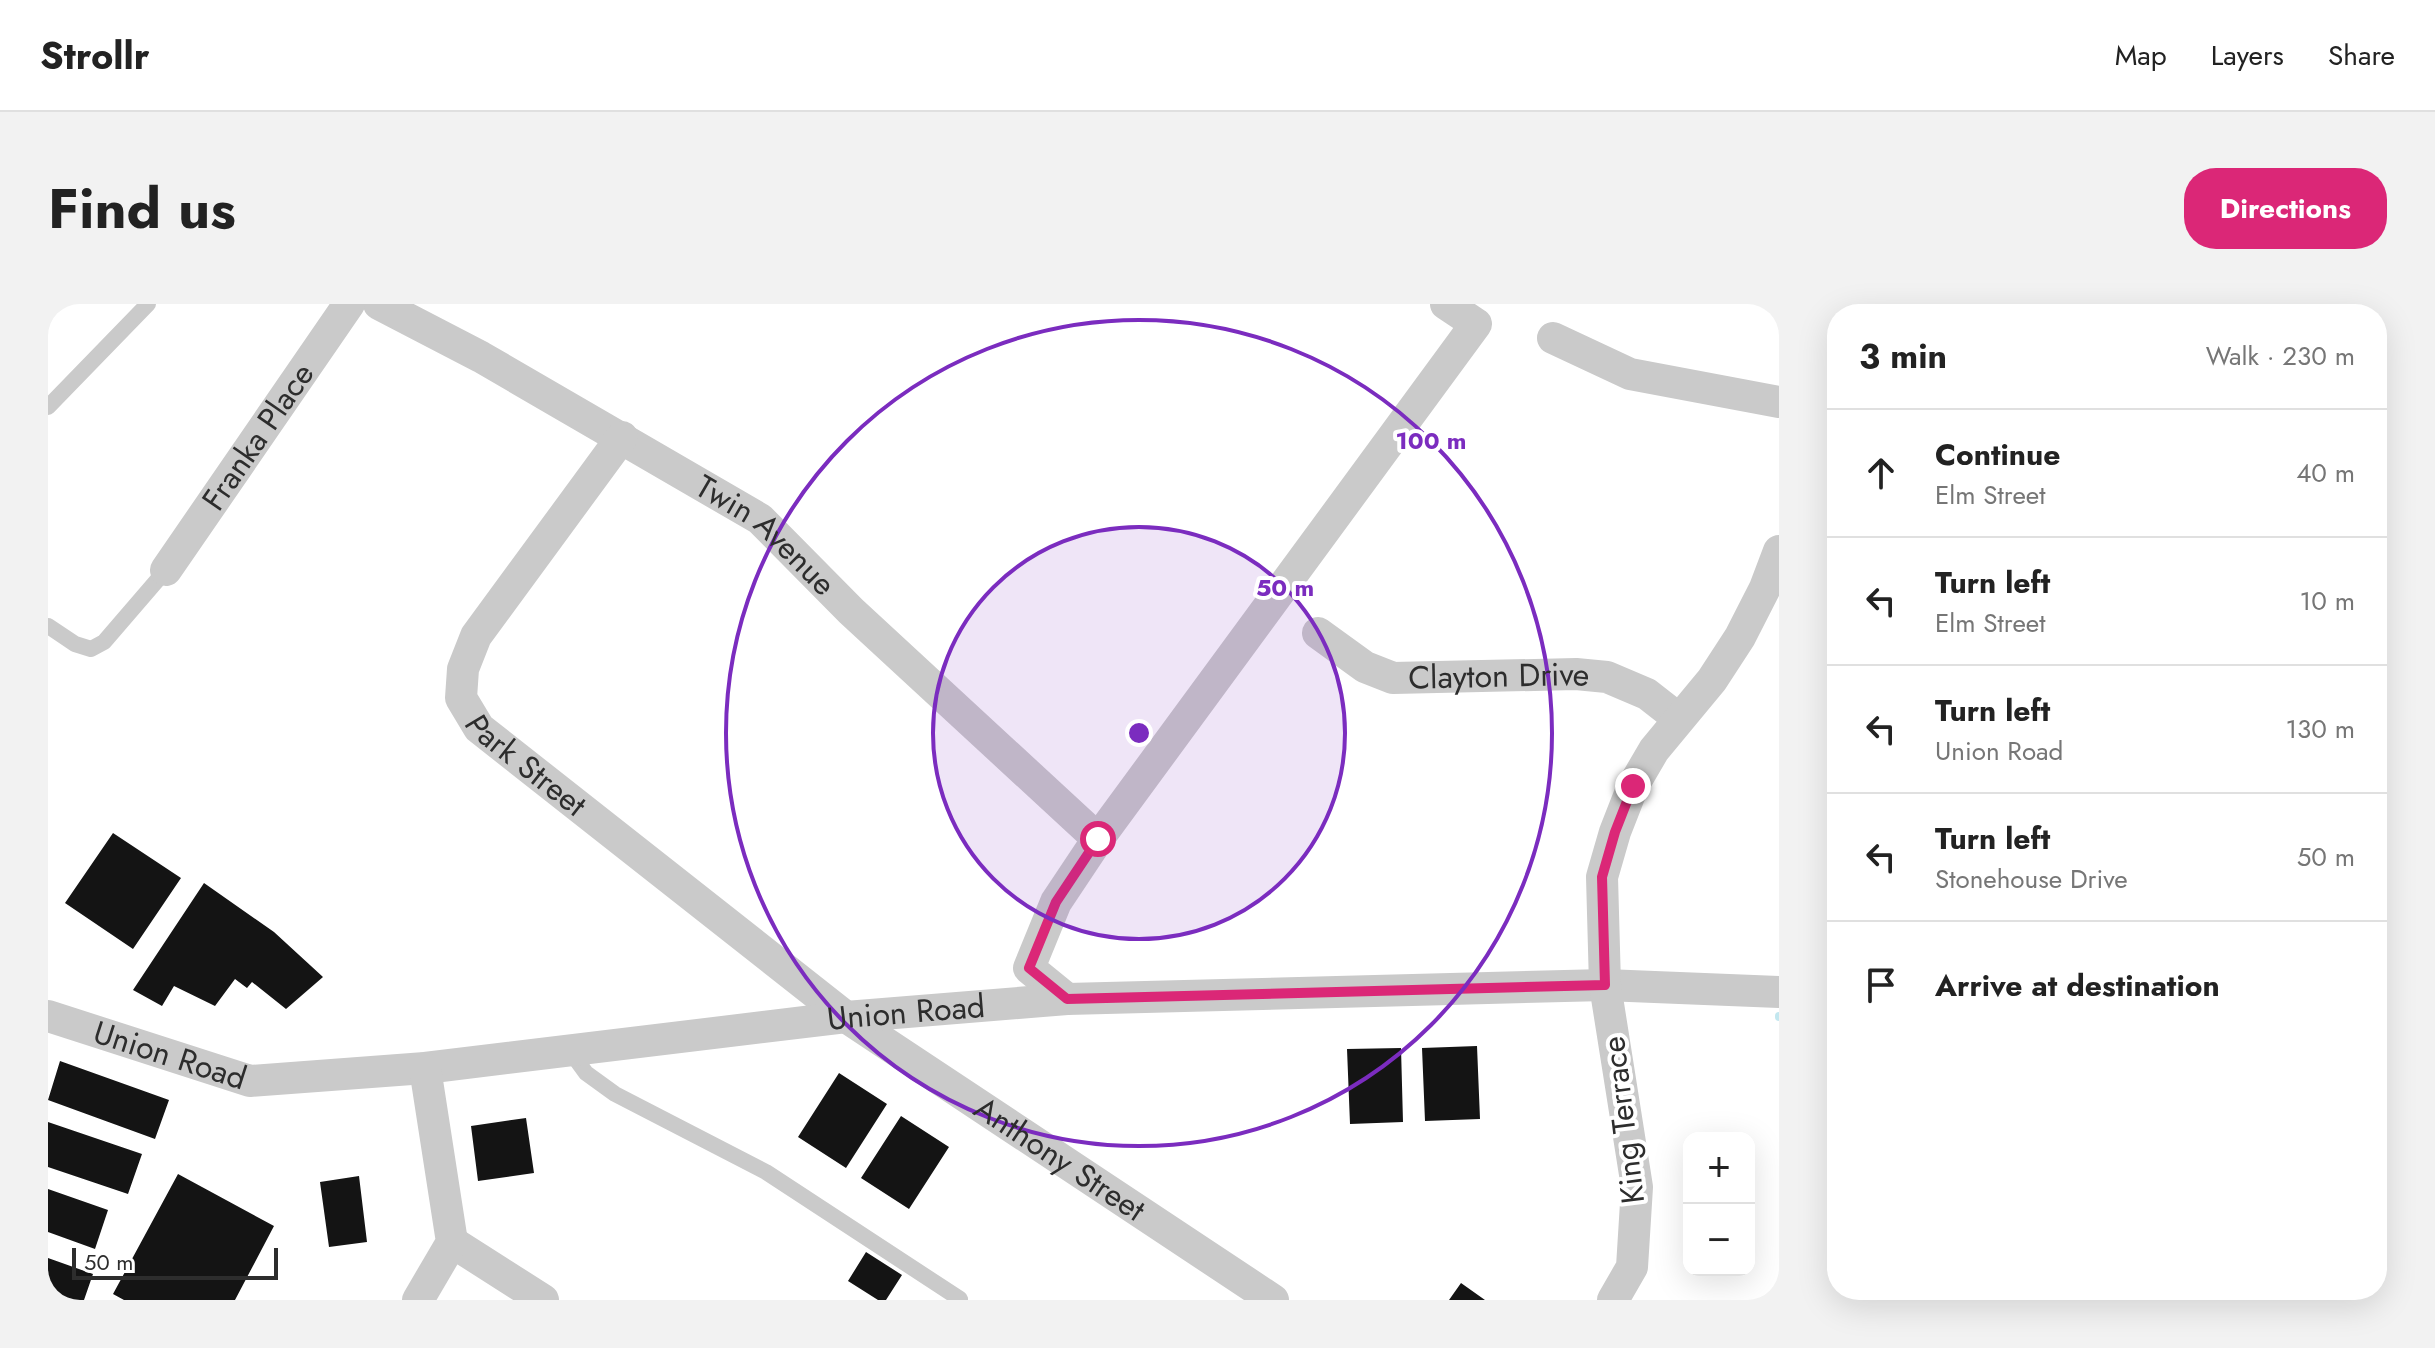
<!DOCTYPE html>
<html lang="en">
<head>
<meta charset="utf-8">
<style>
	:root { --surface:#fff; --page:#f2f2f2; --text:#222; --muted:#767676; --line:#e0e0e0; --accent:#db2777 }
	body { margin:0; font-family:Jost,sans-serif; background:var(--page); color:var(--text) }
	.controls { position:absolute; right:24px; bottom:24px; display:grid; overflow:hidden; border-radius:16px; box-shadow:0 8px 32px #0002 }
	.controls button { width:72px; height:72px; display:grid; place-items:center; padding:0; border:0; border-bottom:2px solid var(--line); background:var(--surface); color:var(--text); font:40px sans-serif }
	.scale { position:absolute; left:24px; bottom:20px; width:206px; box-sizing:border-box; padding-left:8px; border:4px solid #2d2d2d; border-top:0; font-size:22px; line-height:28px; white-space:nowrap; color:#2d2d2d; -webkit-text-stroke:6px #fff; paint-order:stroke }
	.stop { position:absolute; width:24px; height:24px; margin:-18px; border:6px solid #db2777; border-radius:50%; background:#fff }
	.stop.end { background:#db2777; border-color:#fff; box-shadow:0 2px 8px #0008 }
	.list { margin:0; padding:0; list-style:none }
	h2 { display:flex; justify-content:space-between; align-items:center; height:104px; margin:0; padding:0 32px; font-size:34px }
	h2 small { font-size:26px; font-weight:400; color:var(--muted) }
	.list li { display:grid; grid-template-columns:52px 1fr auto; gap:24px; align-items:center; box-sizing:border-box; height:128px; padding:0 32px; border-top:2px solid var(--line) }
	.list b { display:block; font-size:30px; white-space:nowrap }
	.list p { margin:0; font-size:26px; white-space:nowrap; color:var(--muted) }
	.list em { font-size:26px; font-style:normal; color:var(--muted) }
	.icon { flex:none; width:44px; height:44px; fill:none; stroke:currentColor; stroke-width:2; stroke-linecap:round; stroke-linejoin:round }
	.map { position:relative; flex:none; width:1731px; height:996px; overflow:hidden; border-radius:32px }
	header { display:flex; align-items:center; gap:48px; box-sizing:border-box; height:112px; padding:0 40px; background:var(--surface); border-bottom:2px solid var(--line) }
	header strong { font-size:38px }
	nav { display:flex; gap:44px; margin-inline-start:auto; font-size:28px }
	.intro { display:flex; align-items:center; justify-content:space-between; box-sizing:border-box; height:192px; padding:0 48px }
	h1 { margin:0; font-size:56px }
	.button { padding:20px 36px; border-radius:32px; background:var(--accent); color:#fff; font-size:28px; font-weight:700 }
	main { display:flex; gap:48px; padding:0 48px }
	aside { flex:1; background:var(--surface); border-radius:32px; box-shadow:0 8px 32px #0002 }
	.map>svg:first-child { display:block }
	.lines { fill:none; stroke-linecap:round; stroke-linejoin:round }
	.stream { stroke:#c3e7ef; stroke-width:8 }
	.building { fill:#141414 }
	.service { stroke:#cacaca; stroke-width:16 }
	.minor { stroke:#cacaca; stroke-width:32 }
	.route { stroke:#db2777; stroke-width:10 }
	.ring { fill:none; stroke:#7b2cbf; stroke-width:4 }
	.labels { text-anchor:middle; stroke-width:8; stroke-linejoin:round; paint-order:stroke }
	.street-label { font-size:32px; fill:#2d2d2d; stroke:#fff }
	.centre { fill:#7b2cbf; stroke:#fff; stroke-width:4 }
	.ring-label { font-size:24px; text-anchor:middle; font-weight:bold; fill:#7b2cbf; stroke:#fff; stroke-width:8; stroke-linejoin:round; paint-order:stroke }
</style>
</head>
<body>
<header>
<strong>Strollr</strong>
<nav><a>Map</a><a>Layers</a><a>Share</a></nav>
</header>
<div class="intro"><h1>Find us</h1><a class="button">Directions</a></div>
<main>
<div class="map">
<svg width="1731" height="996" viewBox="0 0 1731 996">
	<rect width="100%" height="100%" fill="#fff"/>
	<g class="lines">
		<path class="stream" d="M1731,712V713"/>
	</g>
	<path class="building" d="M65,529L133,574L85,645L17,599Z
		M156,579L226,628L275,673L238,705L204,678L199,684L187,675L167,702L126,682L114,702L85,686Z
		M1429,742L1432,815L1377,817L1374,744Z
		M1353,744L1355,818L1302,820L1299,745Z
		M12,757L121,796L107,835L0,796Z
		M791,769L839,800L798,864L750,833Z
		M853,812L901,843L861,905L813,874Z
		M478,814L486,869L430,877L423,822Z
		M0,818L94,850L80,890L0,863Z
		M130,870L226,922L187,996H76L65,990Z
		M311,872L319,938L281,943L272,878Z
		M0,885L60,906L47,945L0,928Z
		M818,948L854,971L838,996H830L800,977Z
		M0,954L45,970L36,996H0Z
		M1413,979L1437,996H1401Z"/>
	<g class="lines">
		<path class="service" d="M0,1L1,0
			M0,103L100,0
			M0,322L27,340L43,345L56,338L118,266
			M522,747L538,769L567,790L718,868L912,995"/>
		<g class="minor">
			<path id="s1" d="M331,0L433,53L712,215L803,307L1050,535"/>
			<path d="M1505,34L1582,70L1731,98"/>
			<path id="s2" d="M574,133L428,332L415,365L413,394L431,424L798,713L1225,996"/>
			<path id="s3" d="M118,266L301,0"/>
			<path id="s4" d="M1270,329L1317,363L1345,374L1528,370L1559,373L1599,390L1631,415"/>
			<path d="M1019,695L981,664L1008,598L1050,535L1428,20L1398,0"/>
			<path id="s5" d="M0,712L202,777L377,764L798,713L1019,695L1557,681L1731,688"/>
			<path d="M404,938L495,996"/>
			<path d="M370,996L404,938L377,764"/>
			<path d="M1565,996L1584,963L1589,883L1557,681L1554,573L1567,528L1585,482L1606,446L1664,376L1692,333L1717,284L1731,247"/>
		</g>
	</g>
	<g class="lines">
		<path class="route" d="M1050,535L1008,598L981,664L1019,695L1557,681L1554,573L1567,528L1585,482"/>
	</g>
	<circle cx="1091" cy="429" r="206" fill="#7b2cbf" fill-opacity=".12"/>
	<g class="ring">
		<circle cx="1091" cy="429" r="206"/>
		<circle cx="1091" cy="429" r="413"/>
	</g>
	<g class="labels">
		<g class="street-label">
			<text dy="11" stroke="none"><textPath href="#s3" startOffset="162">Franka Place</textPath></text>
			<text dy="11" stroke="none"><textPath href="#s1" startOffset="452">Twin Avenue</textPath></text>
			<text dy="11" stroke="none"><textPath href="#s4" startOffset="194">Clayton Drive</textPath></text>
			<text dy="11" stroke="none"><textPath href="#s2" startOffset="406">Park Street</textPath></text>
			<text dy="11" stroke="none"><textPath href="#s5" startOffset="872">Union Road</textPath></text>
			<text dy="11" stroke="none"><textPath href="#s5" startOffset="128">Union Road</textPath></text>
			<text transform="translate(1575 816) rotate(-97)" y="11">King Terrace</text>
			<text dy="11" stroke="none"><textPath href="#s2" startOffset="1070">Anthony Street</textPath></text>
		</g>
	</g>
	<circle cx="1091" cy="429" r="12" class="centre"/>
	<g class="ring-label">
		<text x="1383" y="145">100 m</text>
		<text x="1237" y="292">50 m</text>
	</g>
</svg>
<div class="controls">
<button>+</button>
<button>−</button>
</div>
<div class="scale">50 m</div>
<div class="stop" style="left:1050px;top:535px"></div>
<div class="stop end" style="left:1585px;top:482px"></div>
</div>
<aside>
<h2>3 min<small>Walk · 230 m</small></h2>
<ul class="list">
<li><svg class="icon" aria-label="ahead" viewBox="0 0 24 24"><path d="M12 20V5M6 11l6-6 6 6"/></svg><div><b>Continue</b><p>Elm Street</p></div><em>40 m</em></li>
<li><svg class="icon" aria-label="left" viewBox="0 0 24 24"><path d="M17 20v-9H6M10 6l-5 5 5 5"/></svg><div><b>Turn left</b><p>Elm Street</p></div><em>10 m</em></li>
<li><svg class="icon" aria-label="left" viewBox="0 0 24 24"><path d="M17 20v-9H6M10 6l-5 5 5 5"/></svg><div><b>Turn left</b><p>Union Road</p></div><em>130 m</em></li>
<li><svg class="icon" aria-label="left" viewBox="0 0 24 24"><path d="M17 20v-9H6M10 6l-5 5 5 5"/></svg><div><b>Turn left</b><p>Stonehouse Drive</p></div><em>50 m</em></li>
<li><svg class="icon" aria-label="arrive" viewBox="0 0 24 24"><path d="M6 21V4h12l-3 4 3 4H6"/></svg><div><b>Arrive at destination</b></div></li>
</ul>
</aside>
</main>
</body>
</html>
